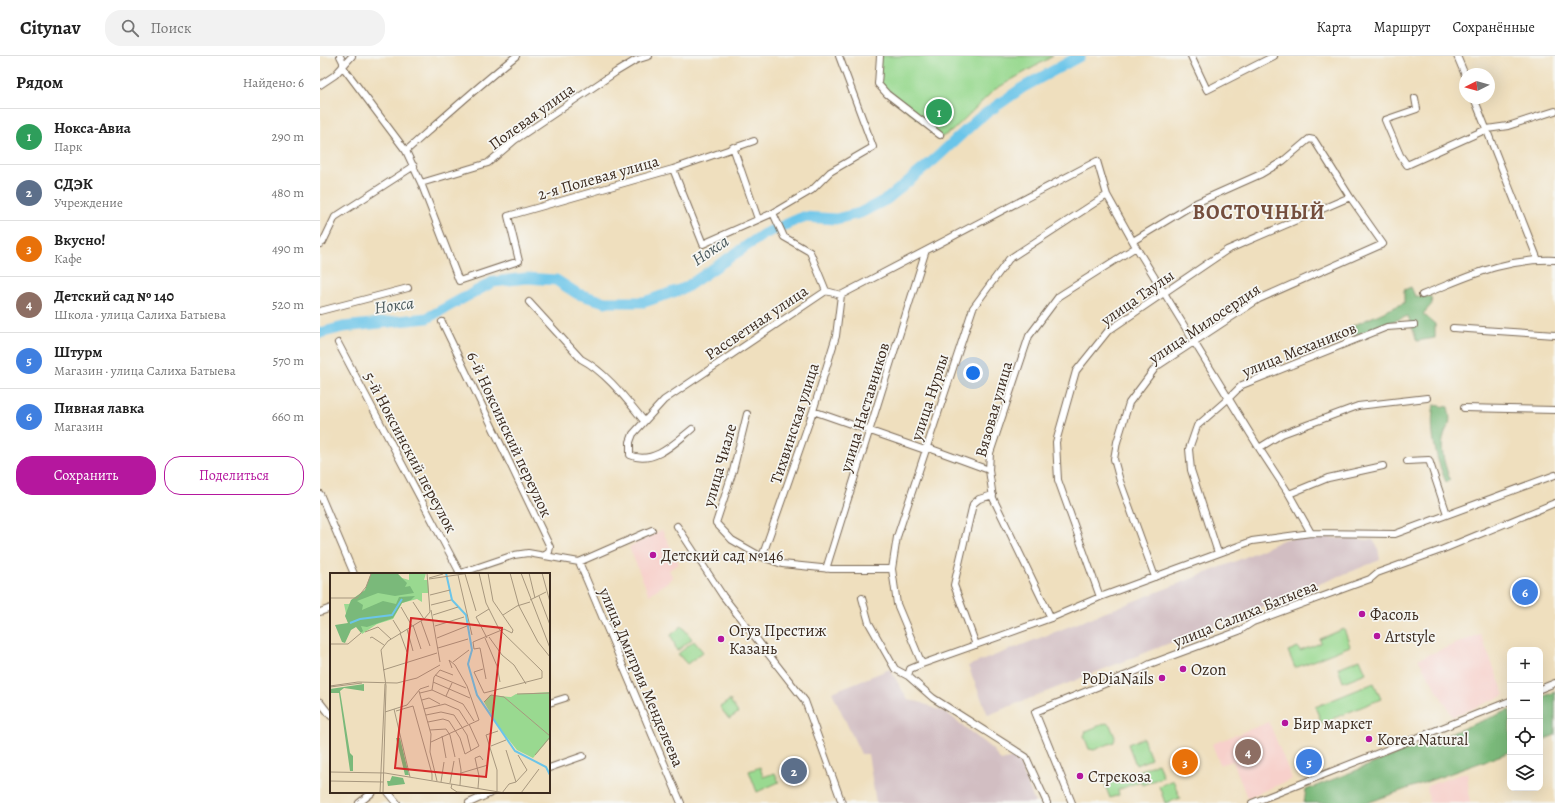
<!DOCTYPE html>
<html lang="ru">
<head>
<meta charset="utf-8">
<style>
	:root { --surface:#fff; --page:#f2f2f2; --text:#222; --muted:#767676; --line:#e0e0e0; --accent:#b5179e }
	body { margin:0; font-family:Alegreya,serif; background:var(--page); color:var(--text) }
	.controls { position:absolute; right:12px; bottom:12px; display:grid; overflow:hidden; border-radius:8px; box-shadow:0 4px 16px #0002 }
	.controls button { width:36px; height:36px; display:grid; place-items:center; padding:0; border:0; border-bottom:1px solid var(--line); background:var(--surface); color:var(--text); font:20px sans-serif }
	.compass { position:absolute; left:1139px; top:12px; width:36px; height:36px; border-radius:50%; background:var(--surface); box-shadow:0 4px 16px #0002; rotate:264deg }
	.you { position:absolute; left:653px; top:317px; width:14px; height:14px; margin:-10px; border:3px solid #fff; border-radius:50%; background:#1a73e8; box-shadow:0 0 0 6px #1a73e833 }
	.badge { display:grid; place-items:center; width:26px; height:26px; border-radius:50%; background:var(--accent); color:#fff; font-size:13px; font-weight:700 }
	.pin { position:absolute; translate:-50% -50%; border:2px solid #fff; box-shadow:0 1px 4px #0006 }
	.list { margin:0; padding:0; list-style:none }
	h2 { display:flex; justify-content:space-between; align-items:center; height:52px; margin:0; padding:0 16px; font-size:17px }
	h2 small { font-size:13px; font-weight:400; color:var(--muted) }
	.list li { display:grid; grid-template-columns:26px 1fr auto; gap:12px; align-items:center; box-sizing:border-box; height:56px; padding:0 16px; border-top:1px solid var(--line) }
	.list b { display:block; font-size:15px; white-space:nowrap }
	.list p { margin:0; font-size:13px; white-space:nowrap; color:var(--muted) }
	.list em { font-size:13px; font-style:normal; color:var(--muted) }
	.actions { display:flex; gap:8px; padding:12px 16px }
	.actions a { flex:1; padding:9px 0; border:1px solid var(--accent); border-radius:16px; text-align:center; font-size:14px; color:var(--accent) }
	.actions .main { background:var(--accent); color:#fff }
	.icon { flex:none; width:22px; height:22px; fill:none; stroke:currentColor; stroke-width:2; stroke-linecap:round; stroke-linejoin:round }
	.map { position:relative; flex:none; width:1235px; height:747px; overflow:hidden }
	header { display:flex; align-items:center; gap:24px; box-sizing:border-box; height:56px; padding:0 20px; background:var(--surface); border-bottom:1px solid var(--line) }
	header strong { font-size:19px }
	nav { display:flex; gap:22px; margin-inline-start:auto; font-size:14px }
	.search { width:280px; height:36px; background:var(--page); display:flex; align-items:center; gap:10px; box-sizing:border-box; padding:0 14px; border-radius:16px; color:var(--muted); font-size:15px }
	main { display:flex }
	aside { flex:1; background:var(--surface) }
	.map>svg:first-child { display:block }
	.built { fill:#f7d0cb }
	.industrial { fill:#d2bec2 }
	.green { fill:#99d990; stroke:#6a8257 }
	.forest { fill:#7ab97a; stroke:#5a724c }
	.lines { fill:none; stroke-linecap:round; stroke-linejoin:round }
	.river { stroke:#6bc5e9; stroke-width:11 }
	.minor-casing { stroke:#7a6956; stroke-width:8 }
	.minor { stroke:#fff; stroke-width:6 }
	.poi-dot { fill:#b5179e; stroke:#f6f6f2; stroke-width:1.5 }
	.labels { text-anchor:middle; stroke-width:3.5; stroke-linejoin:round; paint-order:stroke }
	.street-label { font-size:16px; fill:#3b2a1e; stroke:#f6f6f2 }
	.poi-label { font-size:16px; fill:#3b2a1e; stroke:#f6f6f2; text-anchor:start }
	.water-label { font-size:17px; font-style:italic; fill:#49585b; stroke:#f6f6f2 }
	.district-label { font-size:20px; font-weight:bold; letter-spacing:1px; fill:#744e3d; stroke:#f6f6f2 }
	.inset-river { fill:none; stroke:#6bc5e9; stroke-width:2 }
	.inset-road { fill:none; stroke:#a7977e; stroke-width:1 }
	.view { fill:#d62828; fill-opacity:0.15; stroke:#d62828; stroke-width:2 }
	.inset-edge { fill:none; stroke:#3b2a1e; stroke-width:2 }
</style>
</head>
<body>
<header>
<strong>Citynav</strong>
<div class="search"><svg class="icon" aria-label="search" viewBox="0 0 24 24"><circle cx="10" cy="10" r="6"/><path d="M15 15l6 6"/></svg>Поиск</div>
<nav><a>Карта</a><a>Маршрут</a><a>Сохранённые</a></nav>
</header>
<main>
<aside>
<h2>Рядом<small>Найдено: 6</small></h2>
<ul class="list">
<li><span class="badge" style="background:#2e9e5b">1</span><div><b>Нокса-Авиа</b><p>Парк</p></div><em>290 m</em></li>
<li><span class="badge" style="background:#5c6f8a">2</span><div><b>СДЭК</b><p>Учреждение</p></div><em>480 m</em></li>
<li><span class="badge" style="background:#e8710a">3</span><div><b>Вкусно!</b><p>Кафе</p></div><em>490 m</em></li>
<li><span class="badge" style="background:#8d6e63">4</span><div><b>Детский сад № 140</b><p>Школа · улица Салиха Батыева</p></div><em>520 m</em></li>
<li><span class="badge" style="background:#3f7fe0">5</span><div><b>Штурм</b><p>Магазин · улица Салиха Батыева</p></div><em>570 m</em></li>
<li><span class="badge" style="background:#3f7fe0">6</span><div><b>Пивная лавка</b><p>Магазин</p></div><em>660 m</em></li>
</ul>
<div class="actions"><a class="main">Сохранить</a><a>Поделиться</a></div>
</aside>
<div class="map">
<svg width="1235" height="747" viewBox="0 0 1235 747">
	<rect width="100%" height="100%" fill="#f6f6f2"/>
	<filter id="ink" filterUnits="userSpaceOnUse"><feTurbulence type="fractalNoise" baseFrequency=".025" numOctaves="2"/><feDisplacementMap in="SourceGraphic" scale="8" xChannelSelector="R" yChannelSelector="G"/><feConvolveMatrix kernelMatrix="1 2 1 2 8 2 1 2 1" color-interpolation-filters="sRGB"/></filter>
	<filter id="wash" filterUnits="userSpaceOnUse"><feTurbulence type="fractalNoise" baseFrequency=".012" numOctaves="4" result="noise"/><feDisplacementMap in="SourceGraphic" scale="16" xChannelSelector="R" yChannelSelector="G"/><feGaussianBlur stdDeviation="0.9" result="paint"/><feColorMatrix in="noise" values="0 0 0 0 0 0 0 0 0 0 0 0 0 0 0 0 0 1.4 0 .05"/><feComposite in="paint" operator="in"/></filter>
	<g filter="url(#wash)">
		<rect width="100%" height="100%" fill="#efdfbe"/>
		<path class="built" d="M342,474L359,508L349,514L353,522L329,539L309,491Z
			M1160,578L1185,639L1133,661L1098,603Z
			M949,666L972,723L927,742L913,705L900,709L892,688Z
			M1147,716L1150,747H1109L1107,730Z"/>
		<path class="industrial" d="M998,481L1053,484L1058,492L1060,504L668,659L648,610L914,506L965,483Z
			M570,613L588,644L599,646L627,657L672,693L681,705L697,701L715,747H556L548,698H541L512,636Z"/>
		<path class="green" d="M558,0H733L674,34L632,75L620,82L556,27Z
			M362,570L372,583L357,595L351,579Z
			M1024,573L1030,590L975,612L968,595L978,591L980,595L1001,587L1000,583Z
			M374,585L383,596L367,608L358,598Z
			M1040,603L1046,617L1023,626L1018,612Z
			M1054,627L1061,643L1002,667L995,651Z
			M410,644L418,657L409,663L400,651Z
			M786,667L790,669L795,681L794,686L774,694L769,693L764,680L766,675Z
			M823,682L831,703L816,709L808,688Z
			M838,707L843,721L822,729L820,725L798,734L799,739L790,742L785,729Z
			M440,711L443,721L455,717L459,726L437,736L429,715Z
			M853,724L860,742L845,747L839,730Z"/>
		<path class="forest" d="M1091,231L1095,240L1111,241L1112,248L1103,258L1115,268V282L1097,285L1088,260L1035,279L1030,271L1084,247V234Z
			M1114,349L1128,351C1133,373 1126,367 1123,384C1120,396 1126,412 1130,424L1126,426C1116,403 1109,374 1114,349Z
			M1235,636V679L1220,685V642Z
			M1190,654V696L1047,747H984L986,734Z"/>
		<g class="lines">
			<path class="river" d="M0,277L23,271L107,262L173,226L206,222L236,224L258,238L285,246H324L365,232L444,178L483,161L516,163L540,157L567,143L614,104L658,63L702,32L760,0"/>
		</g>
	</g>
	<g filter="url(#ink)">
		<g class="lines">
			<g class="minor-casing">
				<path id="minor" d="M20,0L23,6V11L86,95L101,127L139,225L199,205L188,160L353,113L434,85
					M560,0L558,28L567,38L620,79
					M871,0L887,34L954,0
					M1137,0L1145,19
					M0,29L15,19L32,0
					M1095,42L1097,53L1065,64L1080,99L1087,109L1167,73L1188,70L1235,55
					M1154,42L1218,204
					M413,91L438,163
					M86,95C122,63 158,30 196,0
					M353,113L383,188L453,157L492,134L510,116L553,91L519,0
					M101,127L168,107L195,84L296,16L316,4L329,0
					M453,157L464,181L490,196L506,235
					M813,185L876,147L941,118L963,105L989,83L994,84L1030,141L1063,188L939,243L836,311L809,347L797,386L794,403L800,425L835,521
					M0,188L3,186L15,161L94,110
					M1102,239C1148,221 1183,202 1235,204
					M209,246L261,303C286,316 306,343 324,365
					M0,255L88,232
					M122,266L230,491L229,496L224,500
					M1133,272L1235,279
					M18,287L140,517
					M1144,352L1235,354
					M493,355L605,394
					M427,358L413,415L396,467L412,484L442,501L462,508L511,513H572
					M372,373C356,386 333,410 310,399V386L313,378L344,344L506,235L521,239L777,105L787,139L816,191L939,392L969,438L991,477
					M606,391L669,414
					M939,392L962,378L1038,350L1107,342
					M1087,405L1109,404L1127,458
					M0,438L34,518
					M969,438L1008,422L1063,410
					M357,470L403,540L485,645L522,747
					M898,497L871,414L869,393L877,370L909,342L922,329L1067,271L1094,269
					M442,501L493,355L516,280L521,239
					M259,506L361,747
					M506,513L605,197
					M138,518L194,499L208,497L259,506L332,474
					M780,541L738,424L736,386L756,315L788,275L907,194L1030,141
					M542,542L549,567L575,613L588,620L613,642L706,701L727,747
					M0,556L11,552
					M731,562L673,442L669,414L670,397L709,280L739,240L816,191
					M656,589L634,529L653,448L659,443L673,439
					M602,608L577,548L572,513L577,481L653,252L689,203L787,139
					M588,620L590,613L602,608L731,562L780,541L932,485L991,477L1075,478L1235,419
					M1220,633L1235,627
					M0,646L11,660
					M229,647L245,642
					M229,712L263,700
					M68,736L77,747
					M39,747L53,736
					M149,747L173,736
					M752,747L715,656L819,614L830,608L919,575L933,566L1050,523L1057,517L1121,494L1235,447
					M932,747L1190,645"/>
			</g>
			<use href="#minor" class="minor"/>
		</g>
	</g>
	<g class="poi-dot">
		<circle cx="333" cy="499" r="4"/>
		<circle cx="1042" cy="558" r="4"/>
		<circle cx="1057" cy="580" r="4"/>
		<circle cx="401" cy="583" r="4"/>
		<circle cx="863" cy="613" r="4"/>
		<circle cx="842" cy="622" r="4"/>
		<circle cx="965" cy="667" r="4"/>
		<circle cx="1049" cy="683" r="4"/>
		<circle cx="760" cy="720" r="4"/>
	</g>
	<g class="labels">
		<g class="street-label">
			<text transform="translate(211 60) rotate(-36)" y="6">Полевая улица</text>
			<text transform="translate(278 121) rotate(-16)" y="6">2-я Полевая улица</text>
			<text transform="translate(817 241) rotate(-35)" y="6">улица Таулы</text>
			<text transform="translate(436 266) rotate(-34)" y="6">Рассветная улица</text>
			<text transform="translate(884 267) rotate(-34)" y="6">улица Милосердия</text>
			<text transform="translate(979 293) rotate(-22)" y="6">улица Механиков</text>
			<text transform="translate(609 341) rotate(-72)" y="6">улица Нурлы</text>
			<text transform="translate(544 351) rotate(-73)" y="6">улица Наставников</text>
			<text transform="translate(673 353) rotate(-74)" y="6">Вязовая улица</text>
			<text transform="translate(474 367) rotate(-72)" y="6">Тихвинская улица</text>
			<text transform="translate(190 378) rotate(65)" y="6">6-й Ноксинский переулок</text>
			<text transform="translate(91 396) rotate(62)" y="6">5-й Ноксинский переулок</text>
			<text transform="translate(399 409) rotate(-74)" y="6">улица Чиале</text>
			<text transform="translate(925 557) rotate(-22)" y="6">улица Салиха Батыева</text>
			<text transform="translate(322 621) rotate(67)" y="6">улица Дмитрия Менделеева</text>
		</g>
		<g class="poi-label">
			<text x="341" y="505">Детский сад №146</text>
			<text x="1050" y="564">Фасоль</text>
			<text x="409" y="580">Огуз Престиж<tspan x="409" dy="18">Казань</tspan></text>
			<text x="1065" y="586">Artstyle</text>
			<text x="871" y="619">Ozon</text>
			<text x="834" y="628" text-anchor="end">PoDiaNails</text>
			<text x="973" y="673">Бир маркет</text>
			<text x="1057" y="689">Korea Natural</text>
			<text x="768" y="726">Стрекоза</text>
		</g>
		<g class="water-label">
			<text transform="translate(390 194) rotate(-34)" y="6">Нокса</text>
			<text transform="translate(74 249) rotate(-8)" y="6">Нокса</text>
		</g>
		<g class="district-label">
			<text x="939" y="163">ВОСТОЧНЫЙ</text>
		</g>
	</g>
	<g transform="translate(10 517)">
		<rect width="220" height="220" fill="#efdfbe"/>
		<path d="M42,0H67L72,5L79,7V0H96L94,7H80H98L99,20H92V29L87,26L72,30L63,46L47,51L32,61L28,53L18,50L14,31H19L35,18ZM220,119V165L203,185L187,177L168,153L154,129L160,122L181,124L186,121Z" fill="#99d990"/>
		<path d="M41,0H67L77,10L75,14L80,13L84,20L65,23L48,20L27,28L33,32L32,37L53,28L66,31L69,24L85,23L81,27L72,30L63,45L37,54L31,53L33,58L31,60L26,54L21,57L15,70L12,69L5,52L18,50L15,43L21,27L35,17ZM34,111V118L14,115L10,118L20,180L23,183V198H20L9,120H0V116ZM66,165H70L79,202H75ZM62,203L73,205L75,211L58,213L57,208H60Z" fill="#7ab97a"/>
		<path class="inset-river" d="M116,0L122,27L136,42L142,77L138,91L147,122L185,178L216,194L220,202M20,50L30,46L62,42L72,26"/>
		<path class="inset-road" d="M149,0L156,30L169,56L212,98V105L154,120L144,99L153,96M165,0H182M180,0L189,33L208,69L220,84M191,0L220,75M199,0L205,25M212,0L220,29M135,1L146,38M128,2L142,62M99,5L113,1M99,6L140,0M100,22L120,17M209,23L220,52M0,25H27L36,14L41,1M200,27L216,19M83,29L94,46M101,32L121,27M71,34L82,53M101,37L110,89M103,42L128,34M173,42L187,33L200,29M63,47L71,60M91,48L100,73M83,52L91,76M105,53L134,44M77,56L83,78M35,59L48,54L61,66M70,60L77,79M159,64L172,82L184,92L196,111M40,65L42,64L54,72M107,65L137,53M155,65L167,93L170,109M157,65L146,44L159,36M0,71H18L31,60M108,75L138,66M123,89L139,77M53,97L107,80M105,102L136,115M156,106L150,75L144,76L143,69L174,56L182,60L183,57L163,28L158,0M103,109L140,125M0,113L28,109L67,110L87,105L110,92M0,114L32,110M102,117L104,104L110,97L123,102M89,118L101,161L100,179L107,208M90,120L102,117L133,131L144,148M187,121L220,120M116,123L122,110M92,127L99,125L110,131M154,129L161,122L174,124L220,163M64,136L80,204M94,136L115,131L129,137L138,151M66,138L83,133L102,201V207M55,139L77,132L90,116L99,113M96,142L111,139L124,142L137,162L141,178M98,149L113,146L119,148L130,165L135,181L149,173L139,151M100,157L116,156L120,162L125,184M112,163L116,185M101,169L149,147L137,113L125,92L119,87L122,95M161,173L176,167M176,177L186,209M205,182L220,164M129,185L131,197L130,212M0,199L55,200L175,220M131,200L158,192M0,208L53,209M111,209L114,189M186,209L197,197L188,182M120,210L124,188M122,211L121,215L127,219L151,220M148,215L149,203L145,185L150,183L153,187M167,218V197L156,162L168,158M50,220L55,111M53,220L56,113L51,77L58,68L94,46L100,39L97,0M172,220L179,211L186,209M191,220L209,196"/>
		<path class="view" d="M81,45L172,55L156,204L65,195Z"/>
		<rect width="220" height="220" class="inset-edge"/>
	</g>
</svg>
<div class="controls">
<button>+</button>
<button>−</button>
<button><svg class="icon" aria-label="locate" viewBox="0 0 24 24"><circle cx="12" cy="12" r="6"/><path d="M12 2v4M12 18v4M2 12h4M18 12h4"/></svg></button>
<button><svg class="icon" aria-label="layers" viewBox="0 0 24 24"><path d="M12 4l9 5-9 5-9-5zM3 14l9 5 9-5"/></svg></button>
</div>
<svg class="compass" viewBox="-18 -18 36 36"><path d="M0-13l5 13h-10z" fill="#e53935"/><path d="M0 13l5-13h-10z" fill="#767676"/></svg>
<div class="you"></div>
<div class="pin badge" style="left:619px;top:56px;background:#2e9e5b">1</div>
<div class="pin badge" style="left:474px;top:715px;background:#5c6f8a">2</div>
<div class="pin badge" style="left:865px;top:706px;background:#e8710a">3</div>
<div class="pin badge" style="left:928px;top:696px;background:#8d6e63">4</div>
<div class="pin badge" style="left:989px;top:706px;background:#3f7fe0">5</div>
<div class="pin badge" style="left:1205px;top:536px;background:#3f7fe0">6</div>
</div>
</main>
</body>
</html>
